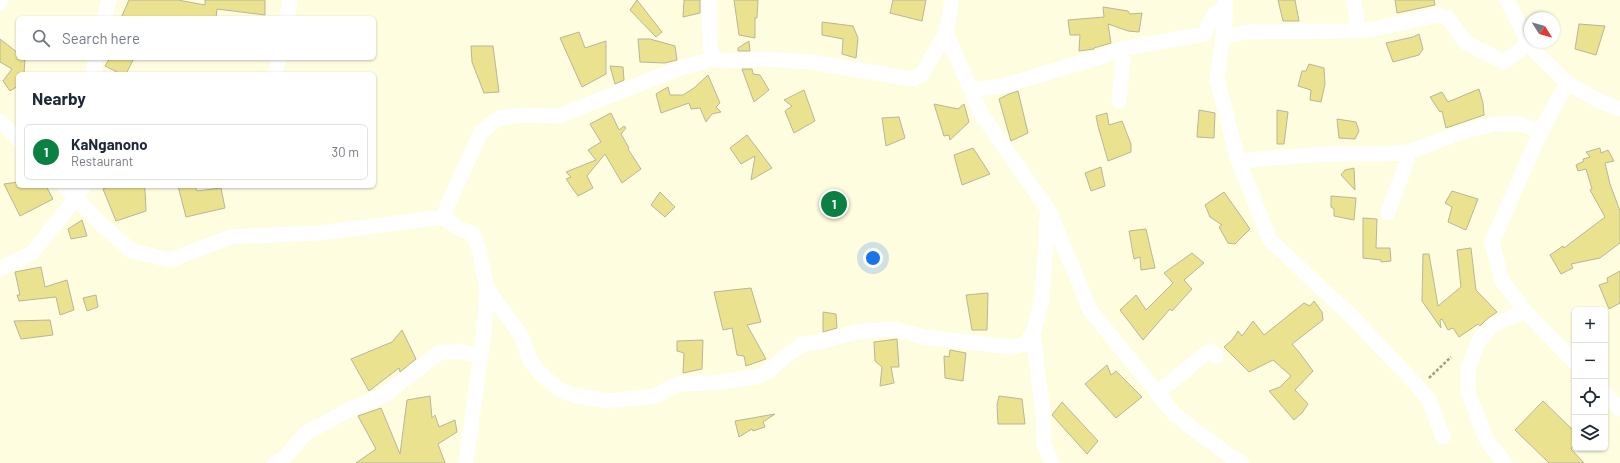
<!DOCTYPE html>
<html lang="en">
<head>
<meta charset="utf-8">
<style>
	:root { --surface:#fff; --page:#f2f2f3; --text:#1f2937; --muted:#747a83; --line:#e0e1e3; --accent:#0b8043 }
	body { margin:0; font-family:Barlow,sans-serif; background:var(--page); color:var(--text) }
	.controls { position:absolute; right:12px; bottom:12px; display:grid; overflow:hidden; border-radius:6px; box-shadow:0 1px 3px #0004 }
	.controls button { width:36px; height:36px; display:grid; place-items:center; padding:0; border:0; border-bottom:1px solid var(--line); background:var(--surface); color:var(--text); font:20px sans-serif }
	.compass { position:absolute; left:1524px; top:12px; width:36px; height:36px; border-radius:50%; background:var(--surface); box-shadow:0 1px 3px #0004; rotate:127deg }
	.you { position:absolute; left:873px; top:258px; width:14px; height:14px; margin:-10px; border:3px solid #fff; border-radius:50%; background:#1a73e8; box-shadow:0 0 0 6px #1a73e833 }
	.badge { display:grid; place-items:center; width:26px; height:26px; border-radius:50%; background:var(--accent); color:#fff; font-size:13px; font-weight:700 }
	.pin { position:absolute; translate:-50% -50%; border:2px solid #fff; box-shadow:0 1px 4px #0006 }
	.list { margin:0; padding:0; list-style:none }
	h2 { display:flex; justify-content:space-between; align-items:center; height:52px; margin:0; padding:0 16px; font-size:17px }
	h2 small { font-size:13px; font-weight:400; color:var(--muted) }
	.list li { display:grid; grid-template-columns:26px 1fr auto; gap:12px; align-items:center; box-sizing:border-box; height:56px; margin:0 8px 8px; padding:0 8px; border:1px solid var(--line); border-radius:6px }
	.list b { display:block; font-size:15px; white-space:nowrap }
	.list p { margin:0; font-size:13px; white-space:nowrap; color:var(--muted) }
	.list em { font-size:13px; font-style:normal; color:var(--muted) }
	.icon { flex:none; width:22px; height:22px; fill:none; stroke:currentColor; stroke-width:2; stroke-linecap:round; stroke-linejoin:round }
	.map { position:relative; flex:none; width:1620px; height:463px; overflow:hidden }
	.search { position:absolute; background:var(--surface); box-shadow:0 1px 3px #0004; left:16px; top:16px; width:360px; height:44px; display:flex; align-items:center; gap:10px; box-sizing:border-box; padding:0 14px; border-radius:6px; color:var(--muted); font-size:15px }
	.panel { position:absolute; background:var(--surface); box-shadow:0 1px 3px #0004; left:16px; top:72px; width:360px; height:116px; border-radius:6px }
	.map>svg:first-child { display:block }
	.building { fill:#eae28e; stroke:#b8b69b }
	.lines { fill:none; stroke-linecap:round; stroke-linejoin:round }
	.path { stroke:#9f9e89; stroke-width:2.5; stroke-dasharray:3 2; stroke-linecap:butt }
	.minor { stroke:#fff; stroke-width:15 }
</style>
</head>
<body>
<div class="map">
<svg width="1620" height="463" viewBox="0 0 1620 463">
	<rect width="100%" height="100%" fill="#fffde0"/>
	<path class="building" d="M129,0H178L205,5V0H265V15L217,9L216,18H121Z
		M637,0L662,32L656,37L630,10Z
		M684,0H700V13L683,17Z
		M734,0H758L757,18H755V38L739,35Z
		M893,0H926L922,21L890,13Z
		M1278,0H1295L1299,21H1283Z
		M1395,0H1434L1435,5L1397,13Z
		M1103,7L1128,11L1130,14L1142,13L1139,32L1128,31L1108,24L1111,43L1094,48V49L1079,51L1080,35H1070L1068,20L1104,17Z
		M822,22L853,26L858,38L856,58L842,54L843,39L822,35Z
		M1579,24L1605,26L1596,55L1575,49Z
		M579,32L585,48L606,41V74L582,87L560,38Z
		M1419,34L1423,49L1419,55L1393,62L1386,43L1413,37Z
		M0,39L18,53V58H25L24,74L18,73V86L10,91L3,81L12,69L0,62Z
		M638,39H650L675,46L677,60L665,63L640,62Z
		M749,41L750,51H738V48Z
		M471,46H493L499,92L484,93L472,62Z
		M110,58H134L126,74H121L105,66Z
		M1309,64L1324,68L1325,84L1321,102L1310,100L1311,90L1298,86L1302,71H1306Z
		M610,66L623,67L624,80L615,84Z
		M742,69H752L753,74L760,75L769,90L754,102Z
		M708,75L720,103L716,107L721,112L712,114L706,122L700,108L691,109L689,103L661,113L656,94L668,87L670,95H683L694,88Z
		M1479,89L1483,103L1484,115L1446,128L1442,111L1440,112L1430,97L1442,92L1448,102Z
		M804,90L815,121L794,133L785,111L792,106L784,100Z
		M1018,91L1028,133L1011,141L999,99L1009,94Z
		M934,104L958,109L964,104L969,122L950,140L949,135L944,136Z
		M1199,110L1215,113L1214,138L1197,137Z
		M1277,110L1288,112L1284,144H1277Z
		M611,113L619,130L624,126L626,128L621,134L629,148L628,149L641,169L622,183L605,154L587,176L593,188L578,196L566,179L571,177L566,172L596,160L588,150L601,142L590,124Z
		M1107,113L1109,125L1122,121L1131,144V152L1108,161L1098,126L1096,116Z
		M899,117L905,138L886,146L882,118Z
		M1337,119L1356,122L1359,131L1355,139L1339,138Z
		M747,135L772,168L751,180L755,156L741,164L730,148Z
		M973,148L990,174L962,185L954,155Z
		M1600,148L1601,153L1608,150L1614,161L1605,163L1610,184L1620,211V243L1600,258L1571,264L1573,268L1561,274L1550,255L1563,246L1564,248L1605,217L1590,190L1592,189L1586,169L1578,171L1576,165L1584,161L1583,159L1590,157L1586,152Z
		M1101,167L1105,186L1091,191L1085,173Z
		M1354,168L1355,190L1341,175L1345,170Z
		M18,182V186H46L53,199L20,216L4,184Z
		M111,186H144L145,190L146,211L116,221L103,189Z
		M178,186H195L197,191L221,188L225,208L186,217Z
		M1452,191L1478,199L1466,230L1448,222L1452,207L1445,203Z
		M660,192L675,207L665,217L651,205Z
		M1224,192L1250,229L1235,244L1228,243L1219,227L1222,225L1210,217L1205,205Z
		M1331,196L1356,198L1354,220L1334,216V209L1331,207Z
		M1363,218L1377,219L1376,248H1390L1391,261L1381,262V260L1363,258Z
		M82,220L87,236L71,239L68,229Z
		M1146,229L1155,268L1141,270L1140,257L1134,259L1129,231Z
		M1471,248L1476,290L1497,312L1487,319L1480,326L1478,324L1459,337L1453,328L1448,330L1442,319L1440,320L1441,328L1422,301L1423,254H1429L1438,306L1461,287L1457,250Z
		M1192,253L1204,263L1184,280L1192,289L1172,311L1170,309L1143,340L1120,310L1136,295L1146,310L1173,283L1164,273Z
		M41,267L45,287L67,280L74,310L60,315L56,297L19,301L17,295H20L15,272Z
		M1620,271V303L1609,309L1599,285L1608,282L1607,278Z
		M751,288L761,322L747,325L766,359L746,366L744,356L737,355L732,328L723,330L714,292Z
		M988,293L987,330H972L966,295Z
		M96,295L98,307L87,311L83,298Z
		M1314,301L1322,312L1323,320L1292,344L1299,352L1313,371L1295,390L1308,404L1302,413L1294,420L1269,391L1280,387L1291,376L1273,360L1249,372L1224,347L1233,339L1238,331L1242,336L1253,321L1264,335L1304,303L1310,306Z
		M823,312L836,314L837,328L823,332Z
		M50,320L53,335L21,339L14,321Z
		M402,330L416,359L400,372L399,368L369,391L351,359L392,342Z
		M897,339L899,367H891L894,383L880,386L882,367L875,361L874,342Z
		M703,340L702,369L683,373L684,353L677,351V341Z
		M950,350L966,353L963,381L945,378L944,356L949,357Z
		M1107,365L1111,375L1116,371L1142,397L1116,418L1085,384Z
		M430,396L432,418L435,415L439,427L455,420L457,432L438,444L445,463H356L376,449L358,416L381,408L400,454L407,400Z
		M999,396L1022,399L1025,424H998L997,405Z
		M1543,401L1575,432V444L1571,449L1584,463H1549L1515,430Z
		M1062,402L1098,441L1087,454L1052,415Z
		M775,414L763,422L765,427L753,431L752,429L739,437L735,421Z"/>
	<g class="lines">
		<path class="path" d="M1429,378L1451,357"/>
		<path class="minor" d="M709,0L710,47L714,59L723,61L764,59L811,62L912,79L921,75L946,33
			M952,0L946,33L982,115L1049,211L1090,310L1175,415L1230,456L1242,463
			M1225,0V21L1217,79L1238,160L1270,240L1352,317L1412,380L1429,400L1443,437
			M1353,0L1359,31
			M1507,0L1531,47L1567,83L1601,102L1620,109
			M0,3L1,0
			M104,18L109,0
			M287,18L290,0
			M1223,37L1247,32L1354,31L1374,29L1437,15L1448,18L1465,42L1504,62L1529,43
			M94,74L95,58
			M275,74L279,58
			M1567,83L1541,131L1492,242L1502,281L1525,311L1575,362
			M971,90L1003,86L1100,57L1121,49L1204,34L1214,15L1225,6
			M1119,101L1123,61L1121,49
			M0,121L18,139
			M1239,162L1257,159L1329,154H1384L1408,152L1465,131L1495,124H1520L1541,131
			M64,186L102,225L132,251L170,260L231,237L319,233L444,217L458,228L473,234L478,246L487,289L484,330L466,463
			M1049,212L1046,224V243L1042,299L1033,334L1043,413L1044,444L1052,463
			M1388,213C1394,193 1405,173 1408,152
			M444,217L448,204L481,132L499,118L523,115L558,116L683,67L714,59
			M0,269L32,253L76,198L84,186
			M487,289L521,335L530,361L543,376L560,390L576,396L609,401L655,396L678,384L711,383L756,377L767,372L786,356L803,344L819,342L856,332L893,329L924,337L1011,347L1024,344L1033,334
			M1157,393L1204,355L1211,351L1216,356
			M1605,394L1620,409
			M275,463L286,456L306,433L349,410L384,395L439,353L458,351L480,356
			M1505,463L1487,441L1468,392V369L1479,340L1493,325L1525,311"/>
	</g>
</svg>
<div class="controls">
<button>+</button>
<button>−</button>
<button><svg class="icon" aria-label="locate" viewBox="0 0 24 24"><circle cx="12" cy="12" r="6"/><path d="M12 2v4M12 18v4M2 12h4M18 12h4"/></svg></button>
<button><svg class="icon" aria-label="layers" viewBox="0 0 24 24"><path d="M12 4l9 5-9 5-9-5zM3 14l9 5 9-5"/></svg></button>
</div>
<svg class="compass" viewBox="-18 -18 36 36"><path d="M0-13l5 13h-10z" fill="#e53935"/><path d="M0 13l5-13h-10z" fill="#747a83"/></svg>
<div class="you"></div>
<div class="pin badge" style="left:834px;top:204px">1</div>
<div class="search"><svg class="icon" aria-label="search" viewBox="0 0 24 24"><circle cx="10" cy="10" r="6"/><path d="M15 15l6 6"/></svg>Search here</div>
<section class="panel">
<h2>Nearby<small></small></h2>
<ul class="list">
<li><span class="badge">1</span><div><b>KaNganono</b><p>Restaurant</p></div><em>30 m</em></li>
</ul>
</section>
</div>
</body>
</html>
